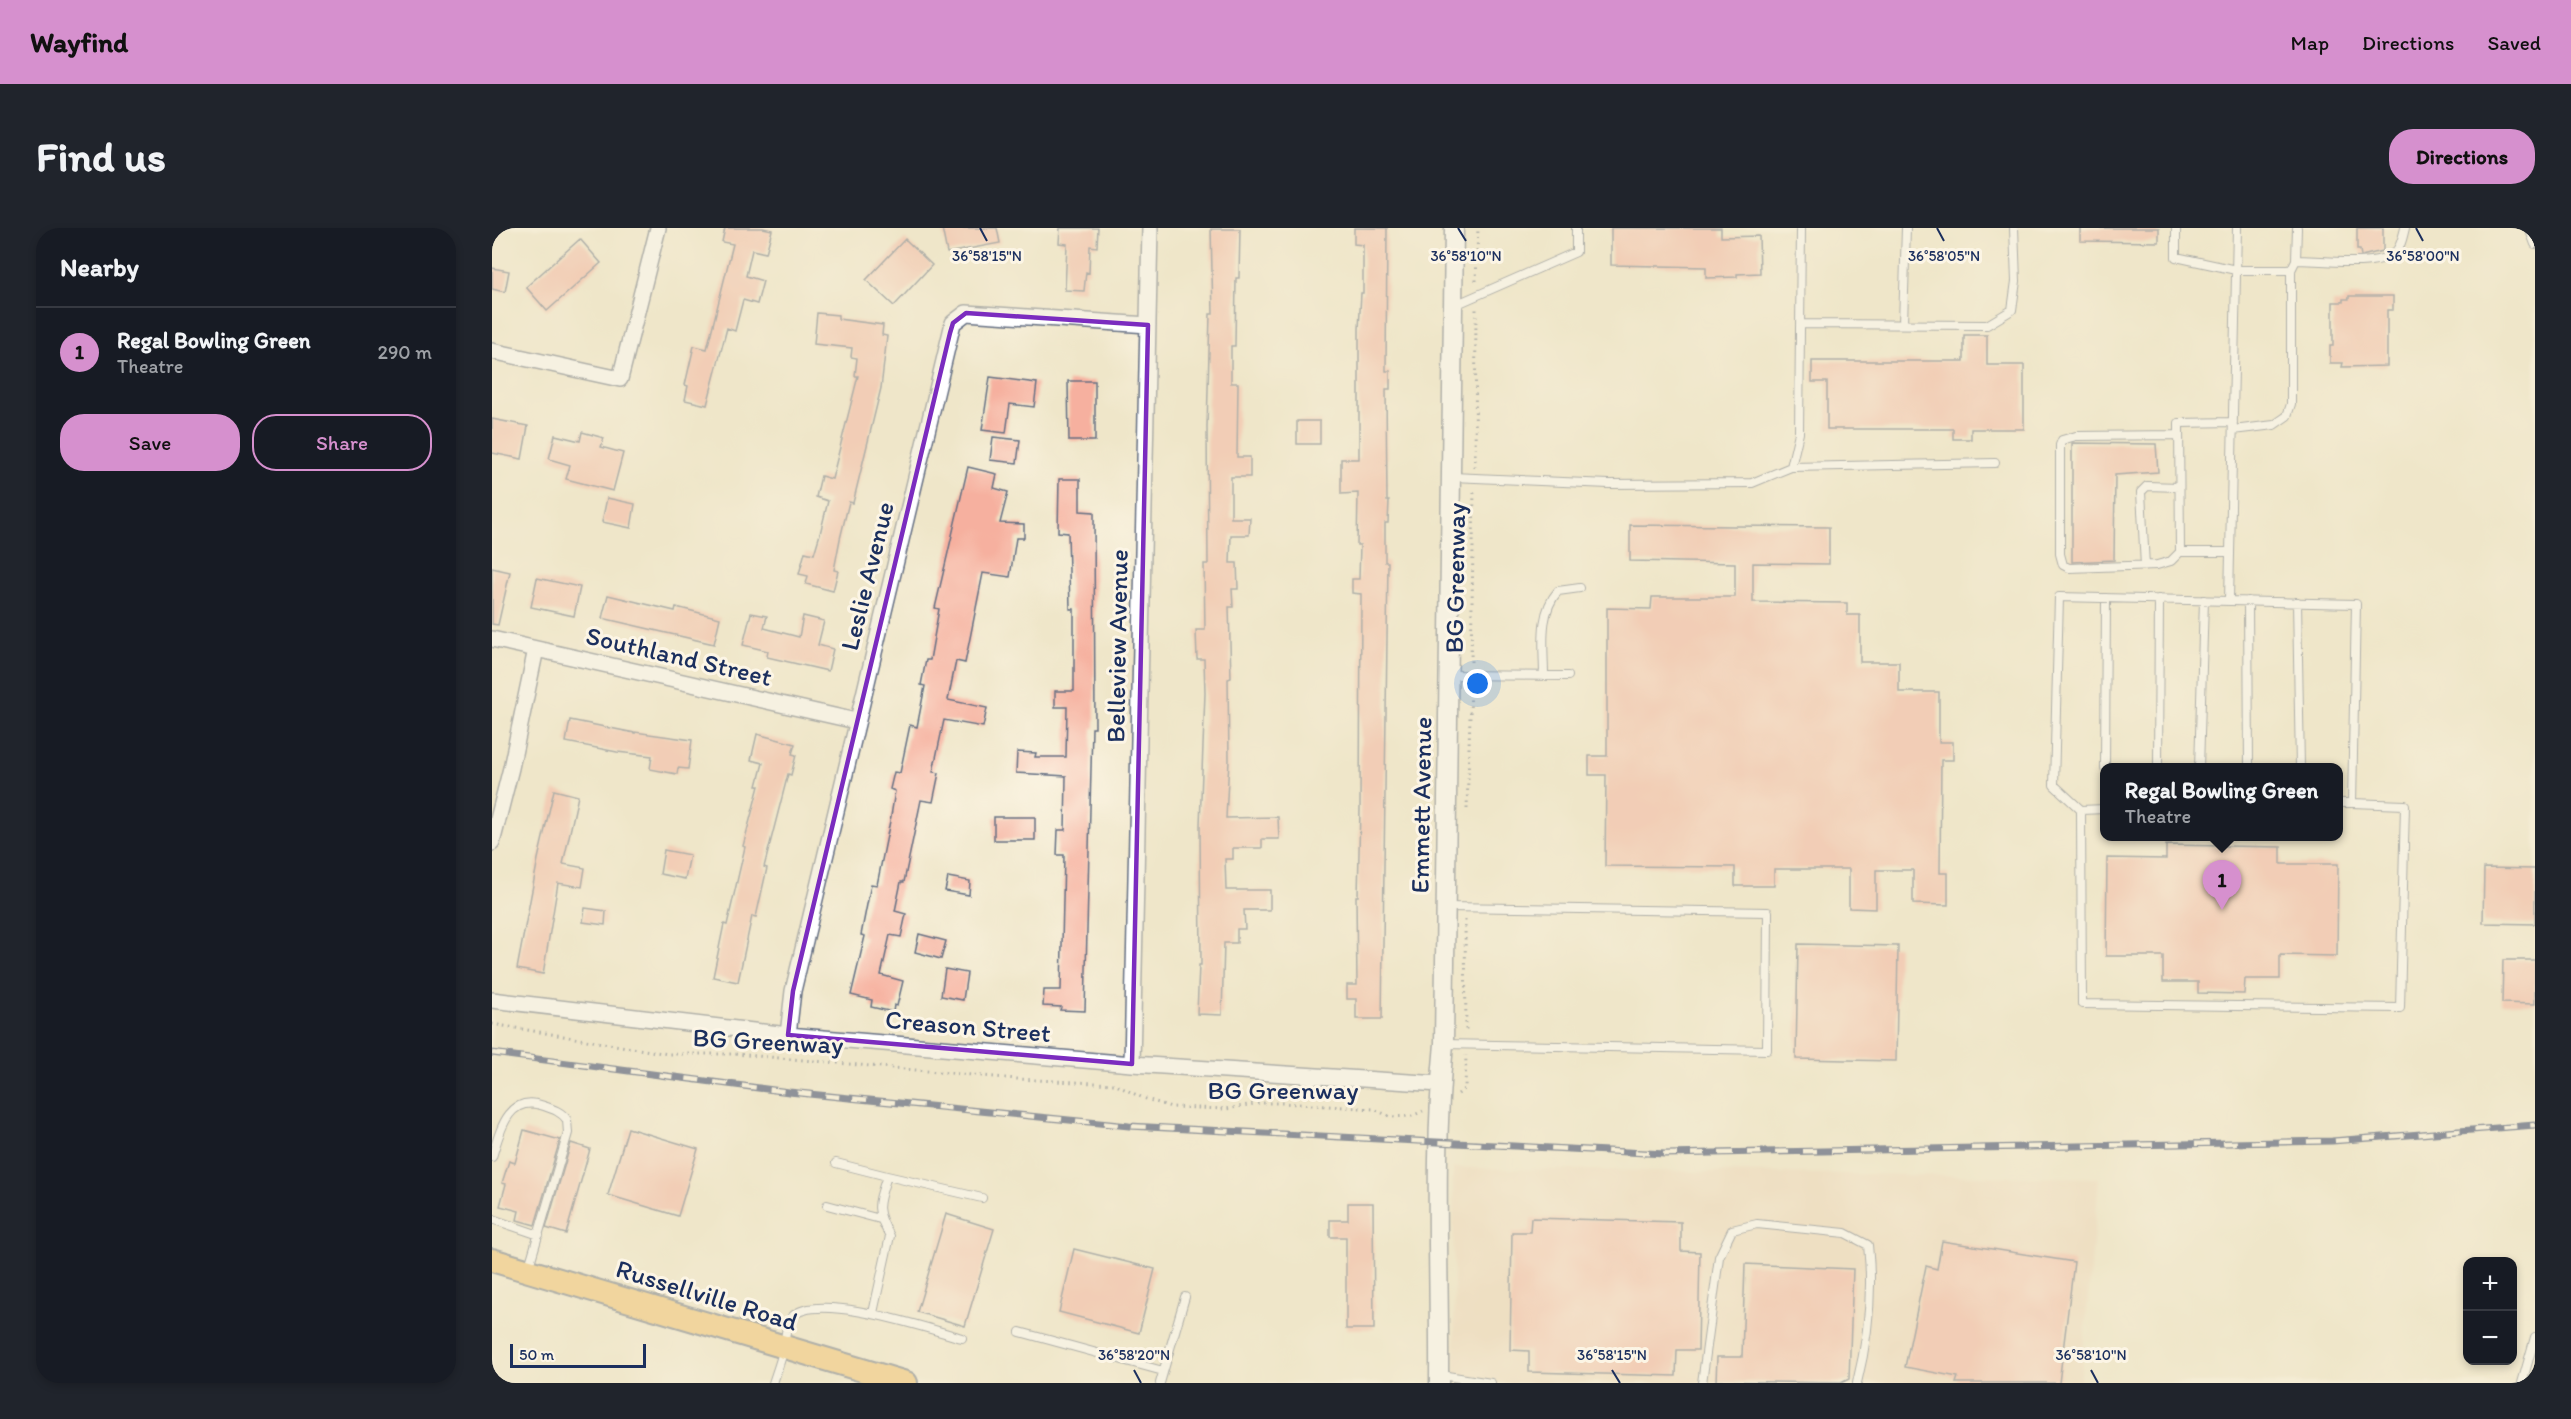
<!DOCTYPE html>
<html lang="en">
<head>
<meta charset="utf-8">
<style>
	:root { --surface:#171b24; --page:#20242c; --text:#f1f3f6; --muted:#9ea1a6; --line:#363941; --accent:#d690ce }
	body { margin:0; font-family:Itim,sans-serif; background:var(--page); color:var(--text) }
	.controls { position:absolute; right:18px; bottom:18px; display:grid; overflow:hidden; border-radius:12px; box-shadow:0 3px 9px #0003 }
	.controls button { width:54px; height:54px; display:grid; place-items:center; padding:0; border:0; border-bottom:2px solid var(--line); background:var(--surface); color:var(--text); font:30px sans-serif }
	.scale { position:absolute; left:18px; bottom:15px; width:136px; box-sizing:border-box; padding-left:6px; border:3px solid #1b2f5e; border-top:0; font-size:16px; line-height:21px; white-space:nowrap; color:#1b2f5e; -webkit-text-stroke:4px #fcf5e5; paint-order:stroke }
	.you { position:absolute; left:986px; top:456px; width:21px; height:21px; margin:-15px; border:4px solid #fff; border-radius:50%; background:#1a73e8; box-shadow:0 0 0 9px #1a73e833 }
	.badge { display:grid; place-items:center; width:39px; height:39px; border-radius:50%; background:var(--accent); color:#111; font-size:20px; font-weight:700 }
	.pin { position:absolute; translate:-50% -50px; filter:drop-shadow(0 2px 3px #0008) }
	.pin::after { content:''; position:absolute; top:32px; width:21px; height:18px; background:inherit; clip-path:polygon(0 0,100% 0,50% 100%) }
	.popup { position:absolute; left:1608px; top:535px; width:243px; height:78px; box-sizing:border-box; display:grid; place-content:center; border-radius:12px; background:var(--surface); filter:drop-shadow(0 2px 4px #0005); font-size:20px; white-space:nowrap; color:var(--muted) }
	.popup b { font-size:22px; color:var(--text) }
	.popup::after { content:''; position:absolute; left:50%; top:100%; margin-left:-12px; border:12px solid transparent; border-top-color:var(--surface) }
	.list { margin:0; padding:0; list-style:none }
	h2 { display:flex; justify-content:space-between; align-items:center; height:78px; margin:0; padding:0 24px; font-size:26px }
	h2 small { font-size:20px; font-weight:400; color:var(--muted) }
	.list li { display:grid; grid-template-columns:39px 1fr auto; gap:18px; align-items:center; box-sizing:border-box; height:90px; padding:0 24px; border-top:2px solid var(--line) }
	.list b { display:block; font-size:22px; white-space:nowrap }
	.list p { margin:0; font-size:20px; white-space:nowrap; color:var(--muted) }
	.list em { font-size:20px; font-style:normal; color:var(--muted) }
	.actions { display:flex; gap:12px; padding:18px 24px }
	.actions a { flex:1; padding:14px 0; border:2px solid var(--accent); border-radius:24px; text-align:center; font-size:21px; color:var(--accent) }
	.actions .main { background:var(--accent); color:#111 }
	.map { position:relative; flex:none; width:2043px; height:1155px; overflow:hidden; border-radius:24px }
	header { display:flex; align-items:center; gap:36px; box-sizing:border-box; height:84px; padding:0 30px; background:var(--accent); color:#111 }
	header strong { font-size:28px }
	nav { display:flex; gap:33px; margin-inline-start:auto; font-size:21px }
	.intro { display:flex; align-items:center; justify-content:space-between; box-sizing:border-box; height:144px; padding:0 36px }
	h1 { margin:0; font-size:42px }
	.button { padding:15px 27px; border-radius:24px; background:var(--accent); color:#111; font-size:21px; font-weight:700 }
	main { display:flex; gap:36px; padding:0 36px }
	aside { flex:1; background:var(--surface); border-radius:24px; box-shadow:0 3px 9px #0003 }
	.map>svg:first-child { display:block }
	.built { fill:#eed7bb }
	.building { fill:#f6b09f }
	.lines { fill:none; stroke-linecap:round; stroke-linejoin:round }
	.service-casing { stroke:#656f83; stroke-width:10 }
	.minor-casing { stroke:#656f83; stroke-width:18 }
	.tertiary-casing { stroke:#656f83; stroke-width:21 }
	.primary-casing { stroke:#656f83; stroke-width:26 }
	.path { stroke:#656f83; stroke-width:3; stroke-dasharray:1.5 4.5; stroke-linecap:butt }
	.service { stroke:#fff; stroke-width:8 }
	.minor { stroke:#fff; stroke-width:15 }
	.tertiary { stroke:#fff; stroke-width:18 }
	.primary { stroke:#f3c26a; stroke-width:22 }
	.rail-casing { stroke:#1b2f5e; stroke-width:7 }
	.rail { stroke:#fcf5e5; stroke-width:4.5; stroke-dasharray:14; stroke-linecap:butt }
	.marked { fill:none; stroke:#7b2cbf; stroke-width:4.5; stroke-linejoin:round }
	.ticks { fill:none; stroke:#1b2f5e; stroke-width:2 }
	.labels { text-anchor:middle; stroke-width:6; stroke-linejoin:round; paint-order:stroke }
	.street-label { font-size:26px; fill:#1b2f5e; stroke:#fcf5e5 }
	.ticks-label { font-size:15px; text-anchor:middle; fill:#1b2f5e; stroke:#fcf5e5; stroke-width:6; stroke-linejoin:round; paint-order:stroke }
</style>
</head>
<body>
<header>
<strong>Wayfind</strong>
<nav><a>Map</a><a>Directions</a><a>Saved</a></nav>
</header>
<div class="intro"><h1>Find us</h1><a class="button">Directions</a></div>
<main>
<aside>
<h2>Nearby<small></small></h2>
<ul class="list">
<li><span class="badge">1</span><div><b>Regal Bowling Green</b><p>Theatre</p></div><em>290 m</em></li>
</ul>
<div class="actions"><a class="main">Save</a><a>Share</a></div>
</aside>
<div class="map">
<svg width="2043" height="1155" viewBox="0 0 2043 1155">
	<rect width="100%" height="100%" fill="#fcf5e5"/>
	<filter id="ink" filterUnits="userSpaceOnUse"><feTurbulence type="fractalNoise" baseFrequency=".0167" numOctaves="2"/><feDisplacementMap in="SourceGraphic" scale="12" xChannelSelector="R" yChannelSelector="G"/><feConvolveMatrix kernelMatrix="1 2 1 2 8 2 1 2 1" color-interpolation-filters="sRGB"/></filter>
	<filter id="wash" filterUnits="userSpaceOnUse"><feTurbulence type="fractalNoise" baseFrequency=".008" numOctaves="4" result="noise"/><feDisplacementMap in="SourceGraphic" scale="24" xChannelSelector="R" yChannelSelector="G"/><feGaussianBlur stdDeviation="1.35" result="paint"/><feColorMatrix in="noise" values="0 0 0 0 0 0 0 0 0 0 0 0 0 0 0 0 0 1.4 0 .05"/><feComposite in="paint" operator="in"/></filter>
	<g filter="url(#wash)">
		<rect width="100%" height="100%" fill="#efe6c9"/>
		<path class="built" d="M961,940L1607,950L1588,1155H963Z"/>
		<g id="blocks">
			<path class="building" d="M233,0H271L280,2L274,25L260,22L254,48L271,53L265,76L251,72L243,103L235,100L215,177L193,172L196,158L193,157L202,118L215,121L241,16L230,14Z
				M450,0H505L508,15L455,25Z
				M568,0H606L605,19L598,18L597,45L594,44L592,63L573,62L575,16L567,15Z
				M862,0H895L894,143H898V161H894L895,273H897L896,295H893V334H896L890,791H864V771H855V757H865L864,668H866L868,581L869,366L860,365V351H867L868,317H865L866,265L849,266V231H867V101L869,65H871V17L862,16Z
				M1119,0H1229V9L1267,8L1268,45L1245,46V49L1214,50V39L1119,37Z
				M1588,0H1667V14L1588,13Z
				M1865,0H1891V23L1869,28L1868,22H1865Z
				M719,1H748L747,50H744L743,118H739V155H746L745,229H758V249H739V290H758L757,307H739L738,335H745L746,361H740L741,379H737L739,450L736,451L737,532L734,590L786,589L787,611H770V620H741V631H733L734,662H778V682H752L753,701H745V715H732L730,787L705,786L707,737H709L708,597L713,465L712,431H705L704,402H713L712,336H716L715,199L718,86H721Z
				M88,11L109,35L55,83L34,59Z
				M413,11L440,37L402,78L374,52Z
				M0,40L17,43L13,64L0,61Z
				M1857,68H1901V82H1895V138L1850,139L1851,135H1838V118H1841V74H1851V71H1857Z
				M325,85L346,87V91L391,97L390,107L395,108L389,160L361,275L357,274L348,311L342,342L346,343L341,363L314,356L316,348L307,346L313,324L322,326L328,306L336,273L324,269L329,248L340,251L366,148H363L365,130L359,129L360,120L322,116Z
				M1472,107H1495V137H1532V201H1479V211H1461V201H1335V154H1320V133H1472Z
				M498,149L545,155L542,179L518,176L514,205L490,202Z
				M576,153H603V213H577Z
				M0,191L36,198L30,231L0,225Z
				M805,193H828V216H805Z
				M90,204L112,210L109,219L131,225L121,263L74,251L78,237L57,231L63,207L88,213Z
				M501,209L528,212L525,235L498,232Z
				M1580,215L1664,216L1666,244L1623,247L1622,332L1580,334Z
				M476,239L505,246L502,260L516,264L508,295L532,296V310H524L518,349L491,345L473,435L464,433L456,472L495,480L491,499L452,492L441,544L447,545L441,574L429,572L412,654H409L403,683L414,686L409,709L398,707L389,747L411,753L405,778L402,777L401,784L379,779L380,772L359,767L373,708L369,707L379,656L385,657L399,588L403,563L398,561L402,544L408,545L418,497L425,499L433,458L429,457L434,432H438L447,381L443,380Z
				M567,251H588V283L602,284L603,500H600L593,783L568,782L569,779L551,778L552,762H569L572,627H565L566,602H573L574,548L524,545L525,524L544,525L543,529H574L575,479H563V463H582V381H578L576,305L566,304Z
				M115,270L143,276L139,300L110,294Z
				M1138,297L1337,299V336L1261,335V374L1355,375V387H1368V434H1407V464H1447V514H1461V532H1449L1448,645H1456V677L1421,676V642H1384V681L1357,680V641H1282V658H1243V639L1113,638L1114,547H1097V528H1115V380L1159,381L1160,369H1243V335L1138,333Z
				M0,340L18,344L6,397L0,396Z
				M45,350L88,359L82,388L39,379Z
				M116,367L183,383L184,379L228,390L222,416L110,390Z
				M259,385L275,388L272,400L307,409L311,388L332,393L326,417L341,421L336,443L275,429L276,423L251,417Z
				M78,492L143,505V504L200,512L196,541L186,540L185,546L158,541L160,528L125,524L74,514Z
				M265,506L303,516L300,526L304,527L299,547L296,546L272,639L275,640L264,689L260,688L246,754L221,749L232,696L235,697L253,619L251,618L267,558H265L271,535L259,532Z
				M62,562L86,568L71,636L93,640L90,659L66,655L51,746L25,741L46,631Z
				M502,589H543V612H502Z
				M1674,617L1789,619V636H1846L1845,728L1788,727V751H1753L1752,766L1706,765V754H1671V728H1614L1615,630L1674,631Z
				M172,622L198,627L193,651L168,646Z
				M1992,640L2043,641V696L1991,695Z
				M456,649L478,653L477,667L453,663Z
				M93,680L114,683L113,697L91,694Z
				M427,706L454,713L449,731L423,724Z
				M1306,716L1406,718L1404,833L1304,831Z
				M2011,732H2043V776L2010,775Z
				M453,741L475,745L471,772L449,768Z
				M136,900L206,921L186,988L116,967Z
				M32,902L68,912L43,997L25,992L27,983L8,978L14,956L10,955L17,933L23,935Z
				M79,915L98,921L74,1006L54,1000Z
				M856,975H881L882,1101H854V1009H838V992H856Z
				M454,986L502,1001L473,1098L425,1084Z
				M1039,990L1189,994V1023L1208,1024L1206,1122H1185L1184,1148L1037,1144V1123L1018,1122L1020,1004H1038Z
				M1450,1013L1582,1034L1567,1155H1464L1466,1149L1413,1139L1434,1038L1445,1041Z
				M582,1021L663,1041L647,1105L567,1084Z
				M1253,1036L1361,1041L1357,1151L1349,1155L1224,1153L1225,1129H1250Z"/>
		</g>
	</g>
	<g filter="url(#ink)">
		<use href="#blocks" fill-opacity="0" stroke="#656f83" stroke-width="1.5"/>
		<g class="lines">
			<g class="service-casing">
				<path id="service" d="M1684,0V29L1744,42H1799L1804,32L1805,0
					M2037,0L2043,16
					M1804,32C1827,32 1885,40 1902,25C1909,20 1911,8 1913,0
					M963,77L1084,24V0
					M1308,96L1495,97L1520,82L1524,53L1522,0
					M1411,96L1414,0
					M1741,202L1782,197L1795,188L1799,176V42
					M1687,207L1584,208L1570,212L1568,217V326L1571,337L1577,340L1665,337L1679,333L1688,324
					M1299,239L1503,235
					M960,249L1117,256L1260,255L1299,239L1307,205L1309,0
					M1738,324H1688L1687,195L1741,194
					M1653,338L1649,264L1655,258L1687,259
					M1567,369L1864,376L1860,575L1913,577L1908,780L1590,776L1589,582L1562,557Z
					M1737,372L1745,0
					M1756,373L1757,540
					M1805,374L1808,540
					M957,447L1076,448
					M1052,448C1052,419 1046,386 1066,363L1088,360
					M1613,540L1614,370
					M1666,540L1667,371
					M1707,540L1712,372
					M1847,575H1860
					M1589,582L1613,581
					M952,816L1275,822L1276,684L953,679
					M0,929C8,903 16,865 52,878C61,881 70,884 75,892L76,905L36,1042
					M344,935L395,948
					M335,977L388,991
					M0,991L47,1007
					M381,1085L398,1008C382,981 386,976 395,948L490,970
					M528,1104L671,1143
					M949,1147L999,1155
					M281,1155C285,1143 289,1132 292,1120C294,1109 293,1098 300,1089C323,1062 440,1102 470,1110
					M668,1155L693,1069
					M1210,1155L1227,1029L1240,1002L1265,996L1353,1005L1376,1017C1381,1062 1376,1111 1365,1155
					M2030,1155L2043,1109"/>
			</g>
			<g class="minor-casing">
				<path id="minor" d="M0,123L128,151L166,0
					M0,411L364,493
					M0,615L19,540L44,421
					M0,772L296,807L640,836L948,856
					M296,807L301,763L461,95L474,85L656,97
					M640,836L658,0"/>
			</g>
			<g class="tertiary-casing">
				<path id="tertiary" d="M947,1155C948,1042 941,928 952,816L962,0"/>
			</g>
			<g class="primary-casing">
				<path id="primary" d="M0,1032L414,1155"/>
			</g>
			<path class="path" d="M984,53L986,0
				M983,239L984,81
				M979,434L982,261
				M975,581L979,458
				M973,692L974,806
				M0,796L176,826H243L525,851L622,856L651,870L679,879L734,881L768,875H790L882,881L899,889L920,888L931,883
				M966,866L973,860L974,827"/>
			<use href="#service" class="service"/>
			<use href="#minor" class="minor"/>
			<use href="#tertiary" class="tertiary"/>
			<use href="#primary" class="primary"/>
			<g class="rail-casing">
				<path id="rail" d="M0,825L297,864L637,898L1173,926L1840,913L2043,897"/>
			</g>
			<use href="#rail" class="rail"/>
		</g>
	</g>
	<path d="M0 0H2043V1155H0ZM474,85L656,97L640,836L296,807L301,763L458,105L461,95Z" fill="#efe6c9" fill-opacity=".55" fill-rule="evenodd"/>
	<path class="marked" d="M474,85L656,97L640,836L296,807L301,763L458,105L461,95Z"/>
	<path class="ticks" d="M488,0L495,13M966,0L974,13M1445,0L1452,13M1924,0L1931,13M642,1142L649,1155M1120,1142L1128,1155M1599,1142L1606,1155"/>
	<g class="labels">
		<g class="street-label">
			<text transform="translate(375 348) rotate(-76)" y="9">Leslie Avenue</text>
			<text transform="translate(963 350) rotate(-89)" y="9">BG Greenway</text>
			<text transform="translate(625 418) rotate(-89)" y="9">Belleview Avenue</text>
			<text transform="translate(187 428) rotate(13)" y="9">Southland Street</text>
			<text transform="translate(929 577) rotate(-89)" y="9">Emmett Avenue</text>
			<text transform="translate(476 798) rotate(5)" y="9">Creason Street</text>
			<text transform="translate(276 813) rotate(3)" y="9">BG Greenway</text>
			<text x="791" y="871">BG Greenway</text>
			<text transform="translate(215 1067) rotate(17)" y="9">Russellville Road</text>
		</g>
	</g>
	<g class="ticks-label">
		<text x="495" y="33">36°58'15"N</text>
		<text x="974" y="33">36°58'10"N</text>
		<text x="1452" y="33">36°58'05"N</text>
		<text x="1931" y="33">36°58'00"N</text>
		<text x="642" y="1132">36°58'20"N</text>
		<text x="1120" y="1132">36°58'15"N</text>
		<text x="1599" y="1132">36°58'10"N</text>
	</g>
</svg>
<div class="controls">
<button>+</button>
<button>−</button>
</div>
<div class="scale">50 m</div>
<div class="you"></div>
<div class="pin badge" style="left:1730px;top:682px">1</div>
<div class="popup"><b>Regal Bowling Green</b>Theatre</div>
</div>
</main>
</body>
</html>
